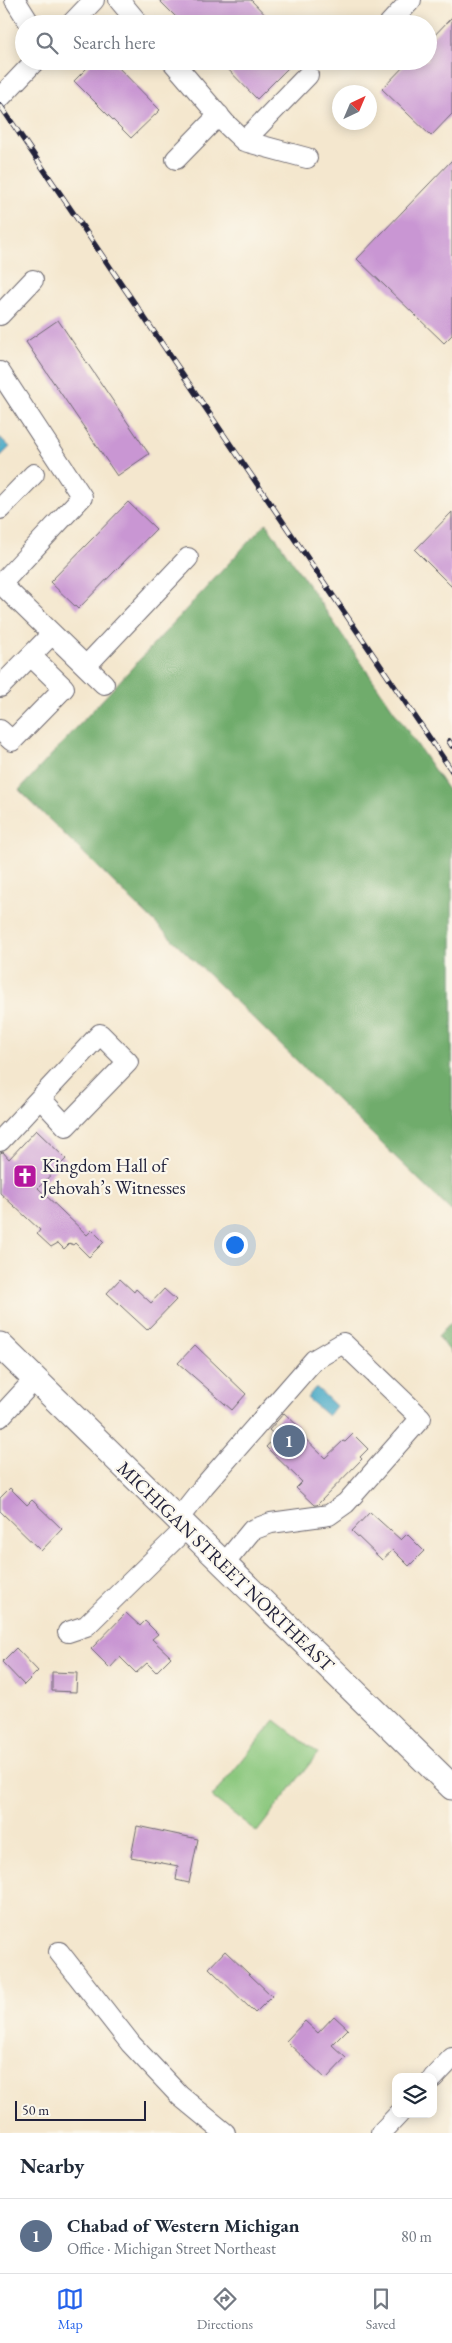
<!DOCTYPE html>
<html lang="en">
<head>
<meta charset="utf-8">
<style>
	:root { --surface:#fff; --page:#f2f2f3; --text:#1f2937; --muted:#747a83; --line:#e0e1e3; --accent:#2563eb }
	body { margin:0; font-family:"EB Garamond",serif; background:var(--page); color:var(--text) }
	.controls { position:absolute; right:15px; bottom:15px; display:grid; overflow:hidden; border-radius:10px; box-shadow:0 2px 12px #0003 }
	.controls button { width:45px; height:45px; display:grid; place-items:center; padding:0; border:0; border-bottom:1px solid var(--line); background:var(--surface); color:var(--text); font:25px sans-serif }
	.compass { position:absolute; left:332px; top:85px; width:45px; height:45px; border-radius:50%; background:var(--surface); box-shadow:0 2px 12px #0003; rotate:44deg }
	.scale { position:absolute; left:15px; bottom:12px; width:131px; box-sizing:border-box; padding-left:5px; border:2px solid #22223b; border-top:0; font-size:14px; line-height:18px; white-space:nowrap; color:#22223b; -webkit-text-stroke:4px #fbf7ec; paint-order:stroke }
	.you { position:absolute; left:234px; top:1244px; width:18px; height:18px; margin:-12px; border:4px solid #fff; border-radius:50%; background:#1a73e8; box-shadow:0 0 0 8px #1a73e833 }
	.badge { display:grid; place-items:center; width:32px; height:32px; border-radius:50%; background:var(--accent); color:#fff; font-size:16px; font-weight:700 }
	.pin { position:absolute; translate:-50% -50%; border:2px solid #fff; box-shadow:0 1px 5px #0006 }
	.list { margin:0; padding:0; list-style:none }
	h2 { display:flex; justify-content:space-between; align-items:center; height:65px; margin:0; padding:0 20px; font-size:21px }
	h2 small { font-size:16px; font-weight:400; color:var(--muted) }
	.list li { display:grid; grid-template-columns:32px 1fr auto; gap:15px; align-items:center; box-sizing:border-box; height:75px; padding:0 20px; border-top:1px solid var(--line) }
	.list b { display:block; font-size:19px; white-space:nowrap }
	.list p { margin:0; font-size:16px; white-space:nowrap; color:var(--muted) }
	.list em { font-size:16px; font-style:normal; color:var(--muted) }
	.icon { flex:none; width:28px; height:28px; fill:none; stroke:currentColor; stroke-width:2; stroke-linecap:round; stroke-linejoin:round }
	.map { position:relative; flex:none; width:452px; height:2133px; overflow:hidden }
	.search { position:absolute; background:var(--surface); box-shadow:0 2px 12px #0003; left:15px; right:15px; top:15px; height:55px; display:flex; align-items:center; gap:12px; box-sizing:border-box; padding:0 18px; border-radius:28px; color:var(--muted); font-size:19px }
	.sheet { height:140px; background:var(--surface) }
	nav { display:flex; justify-content:space-around; align-items:center; box-sizing:border-box; height:70px; border-top:1px solid var(--line); background:var(--surface); font-size:14px; color:var(--muted) }
	nav a { display:grid; justify-items:center; gap:2px }
	nav .on { color:var(--accent) }
	.map>svg:first-child { display:block }
	.green { fill:#8ac77d; stroke:#56745c }
	.forest { fill:#6fac6c; stroke:#486754 }
	.water { fill:#46a9c6; stroke:#346680 }
	.building { fill:#c996d3 }
	.lines { fill:none; stroke-linecap:round; stroke-linejoin:round }
	.minor-casing { stroke:#6c676e; stroke-width:22 }
	.major-casing { stroke:#6c676e; stroke-width:27 }
	.minor { stroke:#fff; stroke-width:20 }
	.major { stroke:#fff; stroke-width:25 }
	.rail-casing { stroke:#22223b; stroke-width:5.5 }
	.rail { stroke:#fbf7ec; stroke-width:4; stroke-dasharray:11; stroke-linecap:butt }
	.labels { text-anchor:middle; stroke-width:4.5; stroke-linejoin:round; paint-order:stroke }
	.poi-label { font-size:19px; fill:#22223b; stroke:#fbf7ec; text-anchor:start }
	.street-label { font-size:19px; fill:#22223b; stroke:#fbf7ec }
</style>
</head>
<body>
<div class="map">
<svg width="452" height="2133" viewBox="0 0 452 2133">
	<rect width="100%" height="100%" fill="#fbf7ec"/>
	<filter id="ink" filterUnits="userSpaceOnUse"><feTurbulence type="fractalNoise" baseFrequency=".02" numOctaves="2"/><feDisplacementMap in="SourceGraphic" scale="10" xChannelSelector="R" yChannelSelector="G"/><feConvolveMatrix kernelMatrix="1 2 1 2 8 2 1 2 1" color-interpolation-filters="sRGB"/></filter>
	<filter id="wash" filterUnits="userSpaceOnUse"><feTurbulence type="fractalNoise" baseFrequency=".0096" numOctaves="4" result="noise"/><feDisplacementMap in="SourceGraphic" scale="20" xChannelSelector="R" yChannelSelector="G"/><feGaussianBlur stdDeviation="1.12" result="paint"/><feColorMatrix in="noise" values="0 0 0 0 0 0 0 0 0 0 0 0 0 0 0 0 0 1.4 0 .05"/><feComposite in="paint" operator="in"/></filter>
	<g filter="url(#wash)">
		<rect width="100%" height="100%" fill="#f4e7ce"/>
		<path class="green" d="M275,1720L318,1753L257,1832L212,1797Z"/>
		<path class="forest" d="M266,523L452,796V1212L19,790Z
			M452,1321V1354L438,1336Z"/>
		<path class="water" d="M0,437L10,447L0,457Z
			M315,1388H317L336,1406L328,1416L307,1398Z"/>
		<g id="blocks">
			<path class="building" d="M159,0H251L274,24H183Z
				M452,17V114L431,136L382,89L409,61H428V42Z
				M94,61H112L160,110L131,138L74,81Z
				M220,61H295L257,99Z
				M452,160V335L444,343L357,259Z
				M58,320L149,454L117,476L26,342Z
				M128,502L156,529L78,609L50,582Z
				M452,512V587L415,550Z
				M36,1130L66,1159L38,1188L87,1235L92,1230L104,1242L89,1257L75,1243L73,1245L70,1243L64,1249L58,1243L51,1247L37,1234L40,1230L0,1193V1153L3,1152L9,1159Z
				M120,1279L134,1292L136,1289L151,1303L164,1289L176,1300L147,1330L107,1293Z
				M195,1345L246,1394L232,1410L178,1363Z
				M284,1413L298,1426L295,1429L325,1458L343,1441L345,1442L353,1434L368,1449L360,1457L362,1459L317,1505H314L296,1488L302,1482L266,1447L276,1436L269,1430Z
				M10,1488L27,1505L32,1500L62,1529L41,1551L0,1511V1498Z
				M370,1512L401,1540L407,1534L424,1551L409,1566L393,1550L382,1560L352,1531Z
				M126,1613L140,1626L145,1621L158,1634L152,1639L171,1657L156,1672L147,1663L136,1673L120,1657L110,1668L91,1649Z
				M16,1648L38,1671L24,1685L2,1662Z
				M52,1672L77,1673L76,1692L52,1691Z
				M137,1826L198,1839L189,1883L176,1880L178,1866L131,1857Z
				M225,1951L272,1996L255,2013L209,1968Z
				M334,2016L348,2029L332,2045L346,2058L326,2079L286,2041L305,2021L318,2033Z"/>
		</g>
	</g>
	<g filter="url(#ink)">
		<use href="#blocks" fill-opacity="0" stroke="#6c676e" stroke-width="1"/>
		<g class="lines">
			<g class="minor-casing">
				<path id="minor" d="M15,0L30,24
					M119,0L139,24
					M71,24L94,0
					M389,24L411,0
					M172,61L225,123L244,141L307,158
					M0,98L35,61
					M244,141L308,75
					M176,159L219,115
					M0,315L33,280
					M0,372L82,497L1,584
					M0,509L34,474
					M0,583L104,684
					M86,666L188,558
					M0,687L52,634
					M0,730L12,741L64,688L31,656
					M0,1141L13,1127L100,1034L128,1062L66,1126L40,1098
					M0,1417L35,1379
					M178,1519L204,1486L314,1360L343,1343L421,1418L346,1503L329,1515L271,1523L252,1530L224,1564
					M68,1632L86,1626L187,1527
					M59,1952L131,2044L180,2096L225,2133
					M433,2078L452,2058
					M381,2133L399,2114"/>
			</g>
			<g class="major-casing">
				<path id="major" d="M0,1345L452,1787"/>
			</g>
			<use href="#minor" class="minor"/>
			<use href="#major" class="major"/>
			<g class="rail-casing">
				<path id="rail" d="M0,105L452,771
					M449,741L452,746"/>
			</g>
			<use href="#rail" class="rail"/>
		</g>
	</g>
	<defs>
		<g id="church-square" transform="scale(1.25)"><rect x="-9" y="-9" width="18" height="18" rx="4" fill="#b5179e" stroke="#fbf7ec"/><path d="M-1.2-6h2.4v3.5h3.3v2.4h-3.3V6h-2.4V-.1h-3.3v-2.4h3.3Z" fill="#fff"/></g>
	</defs>
	<g fill-rule="evenodd">
		<use href="#church-square" x="25" y="1176"/>
	</g>
	<g class="labels">
		<g class="poi-label">
			<text x="42" y="1172">Kingdom Hall of<tspan x="42" dy="22">Jehovah’s Witnesses</tspan></text>
		</g>
		<g class="street-label">
			<text transform="translate(226 1566) rotate(44)" y="7">MICHIGAN STREET NORTHEAST</text>
		</g>
	</g>
</svg>
<div class="controls">
<button><svg class="icon" aria-label="layers" viewBox="0 0 24 24"><path d="M12 4l9 5-9 5-9-5zM3 14l9 5 9-5"/></svg></button>
</div>
<svg class="compass" viewBox="-18 -18 36 36"><path d="M0-13l5 13h-10z" fill="#e53935"/><path d="M0 13l5-13h-10z" fill="#747a83"/></svg>
<div class="scale">50 m</div>
<div class="you"></div>
<div class="pin badge" style="left:289px;top:1441px;background:#5c6f8a">1</div>
<div class="search"><svg class="icon" aria-label="search" viewBox="0 0 24 24"><circle cx="10" cy="10" r="6"/><path d="M15 15l6 6"/></svg>Search here</div>
</div>
<section class="sheet">
<h2>Nearby<small></small></h2>
<ul class="list">
<li><span class="badge" style="background:#5c6f8a">1</span><div><b>Chabad of Western Michigan</b><p>Office · Michigan Street Northeast</p></div><em>80 m</em></li>
</ul>
</section>
<nav>
<a class="on"><svg class="icon" aria-label="map" viewBox="0 0 24 24"><path d="M3 6l6-2 6 2 6-2v14l-6 2-6-2-6 2zM9 4v14M15 6v14"/></svg>Map</a>
<a><svg class="icon" aria-label="directions" viewBox="0 0 24 24"><path d="M12 3l9 9-9 9-9-9zM9 14v-3h6M13 9l2 2-2 2"/></svg>Directions</a>
<a><svg class="icon" aria-label="saved" viewBox="0 0 24 24"><path d="M7 4h10v16l-5-4-5 4z"/></svg>Saved</a>
</nav>
</body>
</html>
